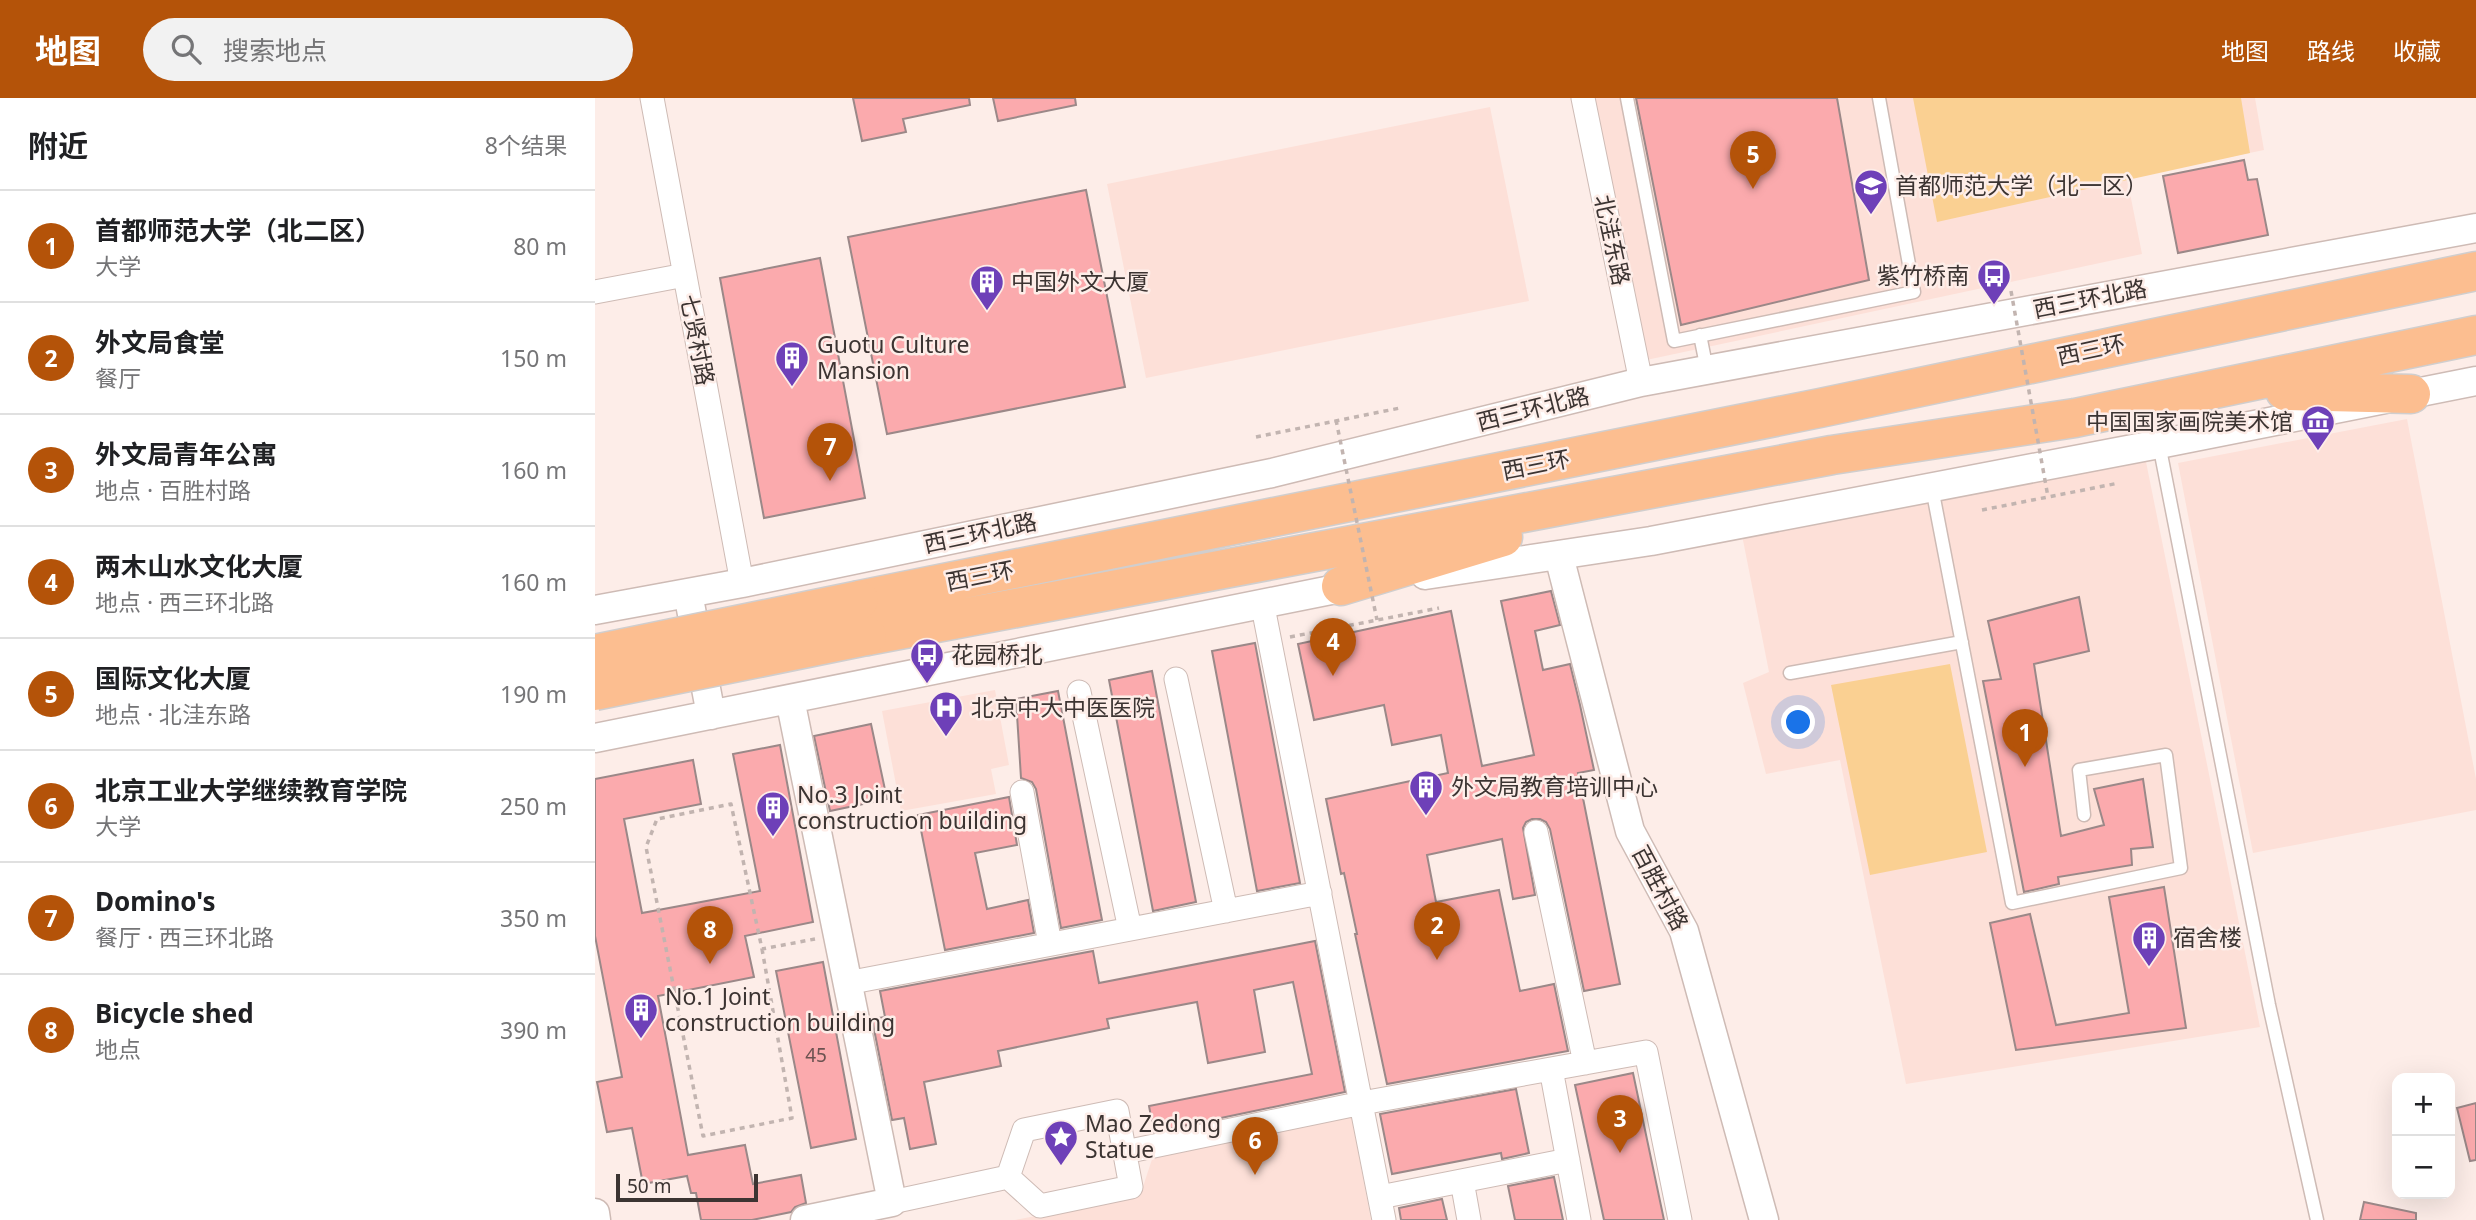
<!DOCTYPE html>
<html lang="zh">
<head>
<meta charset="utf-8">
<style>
	:root { --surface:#fff; --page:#f2f2f2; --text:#202124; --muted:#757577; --line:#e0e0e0; --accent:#b45309 }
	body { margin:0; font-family:"Noto Sans","Noto Sans SC",sans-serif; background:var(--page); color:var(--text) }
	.controls { position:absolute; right:21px; bottom:21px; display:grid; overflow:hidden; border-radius:14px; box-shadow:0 7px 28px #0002 }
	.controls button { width:63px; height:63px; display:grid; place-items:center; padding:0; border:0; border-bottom:2px solid var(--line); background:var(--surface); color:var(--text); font:35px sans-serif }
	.scale { position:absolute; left:21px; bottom:18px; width:142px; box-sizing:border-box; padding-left:7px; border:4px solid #3c3432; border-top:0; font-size:19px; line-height:24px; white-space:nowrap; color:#3c3432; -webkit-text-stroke:5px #fdede8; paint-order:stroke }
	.you { position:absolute; left:1204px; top:625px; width:24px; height:24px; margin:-18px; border:5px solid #fff; border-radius:50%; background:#1a73e8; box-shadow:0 0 0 10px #1a73e833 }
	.badge { display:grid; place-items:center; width:46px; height:46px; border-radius:50%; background:var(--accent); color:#fff; font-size:23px; font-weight:700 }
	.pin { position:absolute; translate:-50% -58px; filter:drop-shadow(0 2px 4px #0008) }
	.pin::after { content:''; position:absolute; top:37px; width:24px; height:21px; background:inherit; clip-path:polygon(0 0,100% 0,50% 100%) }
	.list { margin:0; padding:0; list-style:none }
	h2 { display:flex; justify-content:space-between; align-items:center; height:91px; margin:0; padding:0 28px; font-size:30px }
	h2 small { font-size:23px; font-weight:400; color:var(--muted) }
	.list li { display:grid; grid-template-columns:46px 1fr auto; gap:21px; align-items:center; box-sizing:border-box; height:112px; padding:0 28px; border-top:2px solid var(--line) }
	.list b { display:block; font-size:26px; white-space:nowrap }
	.list p { margin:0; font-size:23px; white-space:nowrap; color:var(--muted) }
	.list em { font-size:23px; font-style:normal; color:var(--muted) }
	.icon { flex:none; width:38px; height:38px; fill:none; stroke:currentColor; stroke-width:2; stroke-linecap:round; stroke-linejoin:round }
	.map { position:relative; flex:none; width:1881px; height:1122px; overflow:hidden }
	header { display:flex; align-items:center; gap:42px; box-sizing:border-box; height:98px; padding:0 35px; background:var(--accent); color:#fff }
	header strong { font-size:33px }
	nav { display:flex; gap:38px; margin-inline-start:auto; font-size:24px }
	.search { width:490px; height:63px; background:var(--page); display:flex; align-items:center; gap:18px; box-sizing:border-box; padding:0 24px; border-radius:38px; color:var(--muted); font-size:26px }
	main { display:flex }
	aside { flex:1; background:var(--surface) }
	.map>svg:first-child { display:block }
	.built { fill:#fde0d8 }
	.green { fill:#fad092 }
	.building { fill:#fbaaad; stroke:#9b8888; stroke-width:2 }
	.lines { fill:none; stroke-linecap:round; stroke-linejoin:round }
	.service-casing { stroke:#cebbb5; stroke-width:15 }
	.minor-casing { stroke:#cebbb5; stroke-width:25 }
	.tertiary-casing { stroke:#cebbb5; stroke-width:31 }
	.trunk-casing { stroke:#d0cece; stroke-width:41 }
	.path { stroke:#c2b4b0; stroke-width:3.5; stroke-dasharray:5 5; stroke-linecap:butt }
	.service { stroke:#fff; stroke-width:12 }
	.minor { stroke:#fff; stroke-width:23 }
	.tertiary { stroke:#fff; stroke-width:28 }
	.trunk { stroke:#fcbe90; stroke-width:38 }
	.trunk-bridge-casing { stroke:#d0cece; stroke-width:41; stroke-linecap:butt }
	.path-bridge { stroke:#c2b4b0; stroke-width:3.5; stroke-dasharray:5 5; stroke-linecap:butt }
	.trunk-bridge { stroke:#fcbe90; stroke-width:38 }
	.labels { text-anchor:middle; stroke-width:5; stroke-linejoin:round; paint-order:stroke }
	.number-label { font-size:19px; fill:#6c5251 }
	.poi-label { font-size:23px; fill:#3c3432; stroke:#fdede8; text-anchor:start }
	.street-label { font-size:23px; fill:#3c3432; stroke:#fdede8 }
</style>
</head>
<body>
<header>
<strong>地图</strong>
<div class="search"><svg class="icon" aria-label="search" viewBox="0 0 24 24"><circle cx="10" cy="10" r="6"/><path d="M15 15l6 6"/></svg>搜索地点</div>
<nav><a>地图</a><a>路线</a><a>收藏</a></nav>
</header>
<main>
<aside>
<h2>附近<small>8个结果</small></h2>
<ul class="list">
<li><span class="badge">1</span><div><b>首都师范大学（北二区）</b><p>大学</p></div><em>80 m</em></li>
<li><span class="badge">2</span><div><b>外文局食堂</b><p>餐厅</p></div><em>150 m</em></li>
<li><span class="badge">3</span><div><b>外文局青年公寓</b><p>地点 · 百胜村路</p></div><em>160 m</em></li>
<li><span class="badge">4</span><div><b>两木山水文化大厦</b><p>地点 · 西三环北路</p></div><em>160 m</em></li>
<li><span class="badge">5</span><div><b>国际文化大厦</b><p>地点 · 北洼东路</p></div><em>190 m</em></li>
<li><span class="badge">6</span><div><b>北京工业大学继续教育学院</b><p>大学</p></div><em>250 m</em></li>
<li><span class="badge">7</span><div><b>Domino's</b><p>餐厅 · 西三环北路</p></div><em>350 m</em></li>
<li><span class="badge">8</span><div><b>Bicycle shed</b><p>地点</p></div><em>390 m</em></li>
</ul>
</aside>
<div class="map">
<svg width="1881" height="1122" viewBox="0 0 1881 1122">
	<rect width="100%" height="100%" fill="#fdede8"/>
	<path class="built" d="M988,0H1660L1669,52L1532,80L1547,156L1042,264Z
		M895,9L934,203L551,280L512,86Z
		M1812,321L1881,681V712L1658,755L1583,365Z
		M1548,349L1665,929L1311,986L1245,662L1171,676L1148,585L1174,574L1146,432Z
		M400,592L414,667L396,671L401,696L306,713L287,613Z
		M756,1016L776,1122H420L545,1098L559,1055Z"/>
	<path class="green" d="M1318,0H1646L1655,55L1342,124Z
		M1355,566L1392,754L1275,777L1236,587Z"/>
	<path class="building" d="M258,0H374L375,7L308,21L311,34L267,43Z
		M398,0H480L481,7L403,23Z
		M1041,0H1242L1274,182L1086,227Z
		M1649,62L1653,82L1662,81L1673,137L1583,155L1568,78Z
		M491,92L530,289L292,336L253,139Z
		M225,160L270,400L169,420L125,180Z
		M956,493L965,527L940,533L948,572L975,566L985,607L999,672L983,675L1025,886L989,893L955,731L951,724L945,721H937L931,724L928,730L940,797L918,801L907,741L832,757L841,804L904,792L925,893L959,886L973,953L792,986L760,836H762L749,775L746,776L731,701L853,675L846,637L797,647L789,607L719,622L703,546L856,513L887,668L939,657L906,503Z
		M1484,499L1494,553L1439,566L1466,738L1509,727L1499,691L1548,681L1558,749L1536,751L1537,767L1463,779L1464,786L1429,794L1388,583L1406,581L1393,523Z
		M660,545L705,785L662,793L617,553Z
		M557,573L601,804L558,813L514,582Z
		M463,593L507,822L466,830L441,691L437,684L426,680L421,601Z
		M276,626L292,701L235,713L219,638Z
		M185,647L218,824L150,838L159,879L63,898L93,1057L150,1047L158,1086L206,1077L211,1105L200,1109L196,1114L157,1122H106L101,1095H96L92,1078L48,1086L37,1030L12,1034L2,984L27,979L0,838V681L98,662L106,706L29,721L47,815L165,793L138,656Z
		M414,699L422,747L380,755L392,811L433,802L439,835L350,852L323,717Z
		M1569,789L1591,930L1421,952L1395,825L1435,816L1461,927L1534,915L1514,799Z
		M720,843L750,994L559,1034L554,1008L717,976L698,884L659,892L670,954L613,965L602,904L512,921L514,930L403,953L406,968L329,984L341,1046L315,1051L309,1020L297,1022L277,921L290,919L285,893L498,853L504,885Z
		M228,864L261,1041L216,1050L181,873Z
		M1038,975L1069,1122H1009L980,987Z
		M921,991L934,1055L907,1061L906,1055L797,1076L785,1016Z
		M1881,1005V1062L1875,1063L1862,1010Z
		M959,1079L968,1122H920L913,1088Z
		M847,1101L852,1122H806L804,1110Z
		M1769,1104L1821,1115V1122H1765Z"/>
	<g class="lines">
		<g class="service-casing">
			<path id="service" d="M1032,0L1079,243L1319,194L1284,0
				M1105,237L1112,272
				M1564,346L1674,907L1722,1122
				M1337,390L1417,805L1586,770L1571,657L1484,672L1489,717
				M1195,575L1367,544"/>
		</g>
		<g class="minor-casing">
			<path id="minor" d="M57,0L147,485
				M988,0L1046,284
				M0,194L90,177
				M667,504L789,1122
				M581,581L631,813
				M484,594L535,831
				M427,694L455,846
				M941,734L990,965
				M252,885L725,795
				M956,971L1051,954L1085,1122
				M522,1013L536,1089L445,1108L413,1079L429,1032Z
				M530,1054L767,1005L956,971L984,1122
				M867,1083L874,1122
				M785,1099L973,1062
				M297,1104L413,1079"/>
		</g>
		<g class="tertiary-casing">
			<path id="tertiary" d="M964,458L1035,733L1089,833L1169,1122
				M830,477L1056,443L1564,346L1881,283
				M93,495L116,617
				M0,512L147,485L677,375L1046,284L1881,130
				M195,601L297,1104L210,1122
				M0,640L766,486
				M0,1115L1,1122"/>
		</g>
		<g class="trunk-casing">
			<path id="trunk" d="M1690,293L1816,296
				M746,488L908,439
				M264,502L1225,310L1881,173
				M272,538L1237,357L1480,320L1881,237"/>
		</g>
		<path class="path" d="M661,339L805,310
			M1387,412L1524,385
			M695,539L844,510
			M167,851L197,1020L108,1038L51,749L62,721L136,706L167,851L220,841"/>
		<use href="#service" class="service"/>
		<use href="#minor" class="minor"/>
		<use href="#tertiary" class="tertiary"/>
		<use href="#trunk" class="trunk"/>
		<g class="trunk-bridge-casing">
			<path id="trunk-bridge" d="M0,556L264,502
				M0,593L272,538"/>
		</g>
		<path class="path-bridge" d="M1416,193L1453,399
			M741,322L782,522"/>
		<use href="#trunk-bridge" class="trunk-bridge"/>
	</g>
	<defs>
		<g id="university-pin" transform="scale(1.75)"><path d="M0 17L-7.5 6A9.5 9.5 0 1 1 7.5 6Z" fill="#6e40b8" stroke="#fdede8"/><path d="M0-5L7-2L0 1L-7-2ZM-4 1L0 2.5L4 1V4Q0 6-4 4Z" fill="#fff"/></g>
		<g id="bus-pin" transform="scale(1.75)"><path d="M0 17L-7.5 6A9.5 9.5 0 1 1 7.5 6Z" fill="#6e40b8" stroke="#fdede8"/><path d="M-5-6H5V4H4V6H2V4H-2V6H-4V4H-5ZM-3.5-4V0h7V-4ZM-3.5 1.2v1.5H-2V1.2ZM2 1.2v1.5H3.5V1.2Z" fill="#fff"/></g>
		<g id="building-pin" transform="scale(1.75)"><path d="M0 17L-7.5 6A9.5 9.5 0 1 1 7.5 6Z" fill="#6e40b8" stroke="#fdede8"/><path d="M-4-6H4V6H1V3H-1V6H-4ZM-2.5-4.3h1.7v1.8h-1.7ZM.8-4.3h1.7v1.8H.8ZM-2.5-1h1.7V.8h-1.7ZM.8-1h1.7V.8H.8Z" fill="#fff"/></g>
		<g id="museum-pin" transform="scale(1.75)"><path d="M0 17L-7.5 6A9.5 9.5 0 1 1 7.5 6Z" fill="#6e40b8" stroke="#fdede8"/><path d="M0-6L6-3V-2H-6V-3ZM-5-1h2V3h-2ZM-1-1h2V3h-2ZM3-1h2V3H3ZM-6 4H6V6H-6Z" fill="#fff"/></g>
		<g id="hospital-pin" transform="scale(1.75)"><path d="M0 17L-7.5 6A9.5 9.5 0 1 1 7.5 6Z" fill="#6e40b8" stroke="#fdede8"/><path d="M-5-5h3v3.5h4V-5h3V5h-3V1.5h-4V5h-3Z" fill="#fff"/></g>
		<g id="sight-pin" transform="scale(1.75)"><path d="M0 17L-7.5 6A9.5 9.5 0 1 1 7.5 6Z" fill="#6e40b8" stroke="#fdede8"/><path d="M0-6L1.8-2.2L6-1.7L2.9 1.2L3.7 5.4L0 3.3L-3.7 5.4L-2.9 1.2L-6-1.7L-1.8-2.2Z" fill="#fff"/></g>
	</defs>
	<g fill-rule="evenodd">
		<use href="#university-pin" x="1276" y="88"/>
		<use href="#bus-pin" x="1399" y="178"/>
		<use href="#building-pin" x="392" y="184"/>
		<use href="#building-pin" x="197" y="260"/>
		<use href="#museum-pin" x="1723" y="324"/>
		<use href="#bus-pin" x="332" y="557"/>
		<use href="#hospital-pin" x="351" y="610"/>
		<use href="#building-pin" x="831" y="689"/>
		<use href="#building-pin" x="178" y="710"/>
		<use href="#building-pin" x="1554" y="840"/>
		<use href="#building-pin" x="46" y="912"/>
		<use href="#sight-pin" x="466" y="1039"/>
	</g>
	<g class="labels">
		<g class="number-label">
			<text x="221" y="964">45</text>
		</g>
		<g class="poi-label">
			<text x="1300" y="96">首都师范大学（北一区）</text>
			<text x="1374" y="186" text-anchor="end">紫竹桥南</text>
			<text x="416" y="192">中国外文大厦</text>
			<text x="222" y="255">Guotu Culture<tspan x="222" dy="26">Mansion</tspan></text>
			<text x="1698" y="332" text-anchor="end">中国国家画院美术馆</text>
			<text x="356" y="565">花园桥北</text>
			<text x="376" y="618">北京中大中医医院</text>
			<text x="856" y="697">外文局教育培训中心</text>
			<text x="202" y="705">No.3 Joint<tspan x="202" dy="26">construction building</tspan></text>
			<text x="1578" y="848">宿舍楼</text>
			<text x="70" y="907">No.1 Joint<tspan x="70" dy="26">construction building</tspan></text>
			<text x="490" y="1034">Mao Zedong<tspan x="490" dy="26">Statue</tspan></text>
		</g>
		<g class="street-label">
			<text transform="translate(1017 142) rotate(78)" y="8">北洼东路</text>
			<text transform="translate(1495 201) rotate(-11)" y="8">西三环北路</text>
			<text transform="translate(102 242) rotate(79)" y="8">七贤村路</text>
			<text transform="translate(1496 252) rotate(-12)" y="8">西三环</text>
			<text transform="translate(938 311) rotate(-14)" y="8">西三环北路</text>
			<text transform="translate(941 367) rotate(-11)" y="8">西三环</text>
			<text transform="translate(385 435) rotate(-12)" y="8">西三环北路</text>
			<text transform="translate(385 478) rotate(-11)" y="8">西三环</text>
			<text transform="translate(1065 790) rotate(62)" y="8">百胜村路</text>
		</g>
	</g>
</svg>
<div class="controls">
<button>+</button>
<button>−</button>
</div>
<div class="scale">50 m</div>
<div class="you"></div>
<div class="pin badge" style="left:1430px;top:669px">1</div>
<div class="pin badge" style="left:842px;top:862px">2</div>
<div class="pin badge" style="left:1025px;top:1055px">3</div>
<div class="pin badge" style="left:738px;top:578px">4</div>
<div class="pin badge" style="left:1158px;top:91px">5</div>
<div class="pin badge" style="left:660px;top:1077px">6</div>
<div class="pin badge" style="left:235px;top:383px">7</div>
<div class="pin badge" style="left:115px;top:866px">8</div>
</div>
</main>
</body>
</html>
